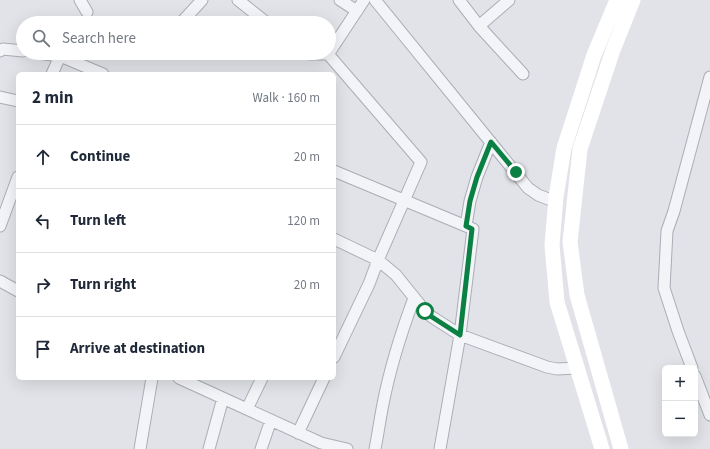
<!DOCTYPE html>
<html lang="en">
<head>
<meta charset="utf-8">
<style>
	:root { --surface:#fff; --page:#f2f2f3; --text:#1f2937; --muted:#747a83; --line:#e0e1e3 }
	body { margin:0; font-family:"Source Sans 3",sans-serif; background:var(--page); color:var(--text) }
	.controls { position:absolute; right:12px; bottom:12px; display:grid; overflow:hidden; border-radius:6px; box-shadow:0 4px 16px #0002 }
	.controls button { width:36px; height:36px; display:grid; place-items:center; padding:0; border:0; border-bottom:1px solid var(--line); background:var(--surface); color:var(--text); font:20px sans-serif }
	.stop { position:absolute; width:12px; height:12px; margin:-9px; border:3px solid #0b8043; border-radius:50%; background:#fff }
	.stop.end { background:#0b8043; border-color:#fff; box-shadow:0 1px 4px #0008 }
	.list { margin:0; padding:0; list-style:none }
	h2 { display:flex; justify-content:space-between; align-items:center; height:52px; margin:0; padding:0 16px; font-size:17px }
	h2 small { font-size:13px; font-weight:400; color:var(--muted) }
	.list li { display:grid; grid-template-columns:26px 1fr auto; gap:12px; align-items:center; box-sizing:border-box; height:64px; padding:0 16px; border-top:1px solid var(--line) }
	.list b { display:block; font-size:15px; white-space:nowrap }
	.list em { font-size:13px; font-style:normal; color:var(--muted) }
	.icon { flex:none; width:22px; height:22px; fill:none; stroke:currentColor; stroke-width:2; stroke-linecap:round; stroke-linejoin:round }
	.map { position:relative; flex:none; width:710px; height:449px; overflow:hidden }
	.search { position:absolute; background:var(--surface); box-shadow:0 4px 16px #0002; left:16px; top:16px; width:320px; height:44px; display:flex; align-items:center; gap:10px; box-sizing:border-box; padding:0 14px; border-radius:22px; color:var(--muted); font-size:15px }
	.panel { position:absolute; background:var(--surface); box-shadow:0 4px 16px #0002; left:16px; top:72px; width:320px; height:308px; border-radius:6px }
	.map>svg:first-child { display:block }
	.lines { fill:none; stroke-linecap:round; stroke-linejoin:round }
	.minor-casing { stroke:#aaadb5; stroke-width:13 }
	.minor { stroke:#f3f4f7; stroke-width:11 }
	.secondary { stroke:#fff; stroke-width:15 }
	.route { stroke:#0b8043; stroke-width:5 }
</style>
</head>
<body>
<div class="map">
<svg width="710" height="449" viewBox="0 0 710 449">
	<rect width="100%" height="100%" fill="#e1e3e8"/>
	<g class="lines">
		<g class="minor-casing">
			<path id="minor" d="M80,0L87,12
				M238,0L267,23
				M340,0L357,11
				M375,0L528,188L538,195L556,202
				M459,0L479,26L523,74
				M181,23L202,0
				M479,26L509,0
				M0,51L3,49L23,51
				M37,53L60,56
				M306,53L310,54H328
				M329,53L328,54L421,162L378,260L369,284L334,357
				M329,53L364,0
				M52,74L60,56L103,74
				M0,97L18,101
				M334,171L473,229L460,335L440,449
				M0,226L18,177
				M466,226L470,201L477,177L491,142
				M334,239L378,260L396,275L425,311L432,317L460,335L547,367L557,369L577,368
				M0,281L18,291
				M692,368L678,331L664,288L667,231L674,211L710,77
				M695,376L710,415
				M179,378L321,443L347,449
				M247,409L262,378
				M298,433L324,378
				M140,449L152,378
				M209,449L223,398
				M261,449L271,420
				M375,449C378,434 380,419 383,404C390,368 401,333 414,298"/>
		</g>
		<use href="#minor" class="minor"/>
		<path class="secondary" d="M602,449L557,302L552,245L556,197L564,148L594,55L617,0
			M621,449L577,295L570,242L580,149L613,50L633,0"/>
	</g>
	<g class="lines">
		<path class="route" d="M425,311L432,317L460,335L472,229L466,226L470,201L477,177L491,142L516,172"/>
	</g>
</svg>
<div class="controls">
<button>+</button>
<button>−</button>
</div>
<div class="stop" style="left:425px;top:311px"></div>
<div class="stop end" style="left:516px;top:172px"></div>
<div class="search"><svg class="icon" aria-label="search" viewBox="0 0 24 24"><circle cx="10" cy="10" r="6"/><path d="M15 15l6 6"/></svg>Search here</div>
<section class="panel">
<h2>2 min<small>Walk · 160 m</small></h2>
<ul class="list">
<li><svg class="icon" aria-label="ahead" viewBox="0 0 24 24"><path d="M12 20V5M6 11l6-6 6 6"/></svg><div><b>Continue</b></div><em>20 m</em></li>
<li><svg class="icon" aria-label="left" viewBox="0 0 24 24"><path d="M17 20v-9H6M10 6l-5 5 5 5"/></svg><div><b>Turn left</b></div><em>120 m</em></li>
<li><svg class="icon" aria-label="right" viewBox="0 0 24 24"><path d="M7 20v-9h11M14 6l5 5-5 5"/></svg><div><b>Turn right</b></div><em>20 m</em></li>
<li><svg class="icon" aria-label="arrive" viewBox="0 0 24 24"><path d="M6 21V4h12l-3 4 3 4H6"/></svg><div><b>Arrive at destination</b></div></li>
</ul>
</section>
</div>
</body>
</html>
